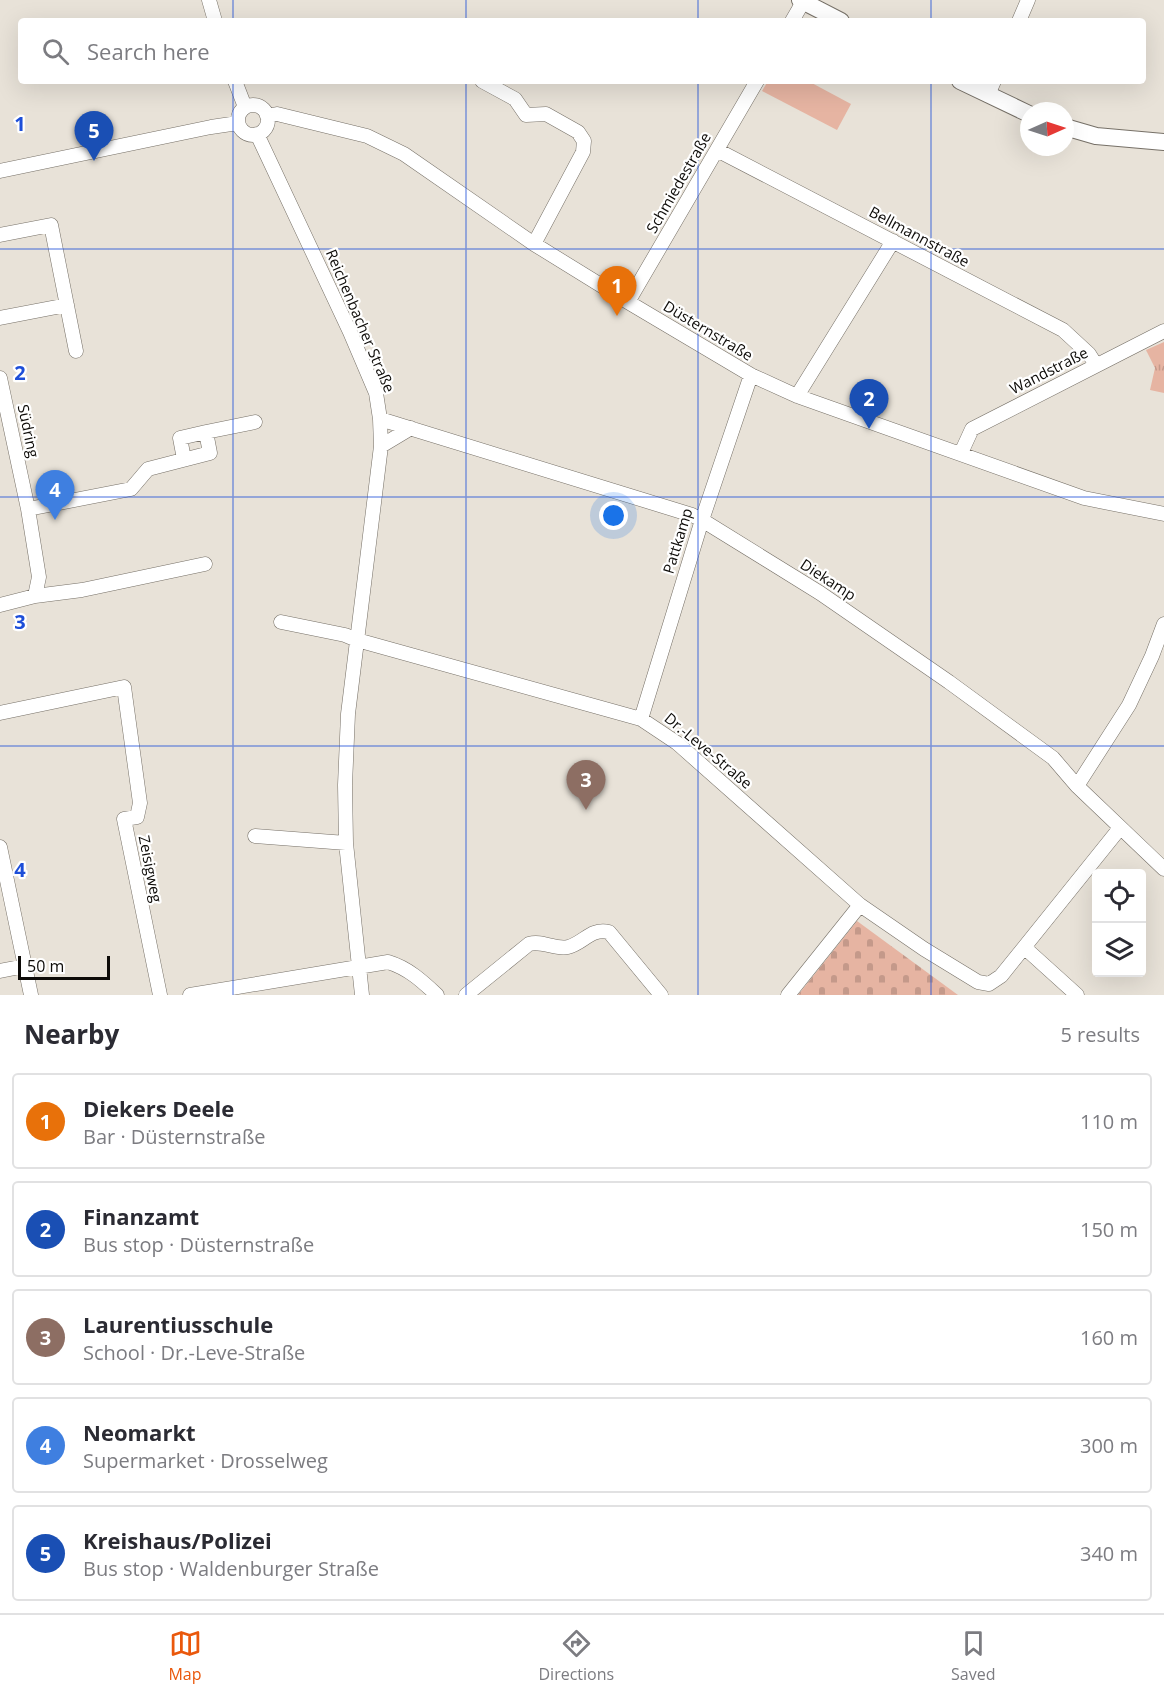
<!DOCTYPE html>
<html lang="en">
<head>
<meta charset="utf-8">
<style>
	:root { --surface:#fff; --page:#f7f7f7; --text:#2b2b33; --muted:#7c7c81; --line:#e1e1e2; --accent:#ea580c }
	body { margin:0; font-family:"Open Sans",sans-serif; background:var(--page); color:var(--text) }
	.controls { position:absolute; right:18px; bottom:18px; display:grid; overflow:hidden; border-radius:6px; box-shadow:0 6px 24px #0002 }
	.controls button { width:54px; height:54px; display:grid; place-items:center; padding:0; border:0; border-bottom:2px solid var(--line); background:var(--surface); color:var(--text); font:30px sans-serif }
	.compass { position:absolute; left:1020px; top:102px; width:54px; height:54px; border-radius:50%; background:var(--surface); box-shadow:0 6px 24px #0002; rotate:87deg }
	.scale { position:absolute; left:18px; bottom:15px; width:92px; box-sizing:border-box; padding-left:6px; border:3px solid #0d0b08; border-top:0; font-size:16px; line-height:21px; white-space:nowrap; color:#0d0b08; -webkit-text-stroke:4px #fff; paint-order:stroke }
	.you { position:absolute; left:614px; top:516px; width:21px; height:21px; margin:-15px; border:4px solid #fff; border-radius:50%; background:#1a73e8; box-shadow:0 0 0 9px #1a73e833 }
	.badge { display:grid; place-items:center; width:39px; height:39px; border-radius:50%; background:var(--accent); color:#fff; font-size:20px; font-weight:700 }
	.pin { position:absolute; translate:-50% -50px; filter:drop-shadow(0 2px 3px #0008) }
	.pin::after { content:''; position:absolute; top:32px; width:21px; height:18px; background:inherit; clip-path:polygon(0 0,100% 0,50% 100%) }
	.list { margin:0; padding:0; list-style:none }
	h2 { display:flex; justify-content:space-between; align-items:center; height:78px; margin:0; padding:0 24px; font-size:26px }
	h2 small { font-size:20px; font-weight:400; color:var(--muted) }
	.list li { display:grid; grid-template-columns:39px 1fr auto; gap:18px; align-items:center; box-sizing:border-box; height:96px; margin:0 12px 12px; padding:0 12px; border:2px solid var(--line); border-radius:6px }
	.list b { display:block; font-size:22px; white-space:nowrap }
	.list p { margin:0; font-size:20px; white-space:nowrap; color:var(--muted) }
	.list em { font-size:20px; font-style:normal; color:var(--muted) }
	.icon { flex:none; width:33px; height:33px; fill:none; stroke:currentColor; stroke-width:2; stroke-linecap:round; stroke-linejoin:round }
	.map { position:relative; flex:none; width:1164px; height:995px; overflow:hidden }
	.search { position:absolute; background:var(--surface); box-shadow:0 6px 24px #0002; left:18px; right:18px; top:18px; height:66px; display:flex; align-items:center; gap:15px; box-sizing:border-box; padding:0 21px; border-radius:6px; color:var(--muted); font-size:22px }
	.sheet { height:618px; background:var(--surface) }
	nav { display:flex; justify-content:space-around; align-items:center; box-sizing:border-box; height:84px; border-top:2px solid var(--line); background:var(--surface); font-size:16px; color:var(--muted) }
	nav a { display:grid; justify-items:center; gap:3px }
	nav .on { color:var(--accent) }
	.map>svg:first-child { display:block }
	.cemetery { fill:url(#cemetery-stones) }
	.park { fill:url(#park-tufts) }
	.garden { fill:#e6b4a2 }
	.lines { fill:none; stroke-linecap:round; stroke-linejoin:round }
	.minor-casing { stroke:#767067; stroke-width:15 }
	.major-casing { stroke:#767067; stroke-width:18 }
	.minor { stroke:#fff; stroke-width:14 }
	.major { stroke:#fff; stroke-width:16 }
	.grid { fill:none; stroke:#1d4ed8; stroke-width:1.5; stroke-opacity:0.55 }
	.labels { text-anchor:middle; stroke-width:4.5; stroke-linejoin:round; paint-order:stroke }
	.street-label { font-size:15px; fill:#0d0b08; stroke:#fff }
	.grid-label { font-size:20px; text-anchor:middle; font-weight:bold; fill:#1d4ed8; stroke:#fff; stroke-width:4.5; stroke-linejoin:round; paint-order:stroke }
</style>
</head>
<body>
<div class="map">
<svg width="1164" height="995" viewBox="0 0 1164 995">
	<defs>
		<pattern id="cemetery-stones" width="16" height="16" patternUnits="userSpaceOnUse" patternTransform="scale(1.5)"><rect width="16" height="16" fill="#e6b4a2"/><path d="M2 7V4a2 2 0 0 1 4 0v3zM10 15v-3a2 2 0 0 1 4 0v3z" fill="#c4998a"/></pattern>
		<pattern id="park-tufts" width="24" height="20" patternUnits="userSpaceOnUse" patternTransform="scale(1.5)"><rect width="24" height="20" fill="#e6b4a2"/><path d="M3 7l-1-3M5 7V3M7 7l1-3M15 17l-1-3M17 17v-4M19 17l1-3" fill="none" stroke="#c4998a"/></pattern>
	</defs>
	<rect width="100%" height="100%" fill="#e8e2d8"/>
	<path class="cemetery" d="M857,921L958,995H798Z"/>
	<path class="park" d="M1164,342V393L1150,390L1155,368L1146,350Z"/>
	<path class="garden" d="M768,81H808L851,104L837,130L762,91Z"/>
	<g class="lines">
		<g class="minor-casing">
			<path id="minor" d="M209,0L215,21
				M792,21L803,2
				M1019,21L1028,0
				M235,81L245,107
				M482,81L515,99L526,115L546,114L578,132L584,141L583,152L534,244
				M988,95L994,81
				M238 120a15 15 0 1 1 30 0a15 15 0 1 1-30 0Z
				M267,116L277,114L367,136L404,154L534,244L628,302L751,375L797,396L1084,498L1164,514
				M257,134L350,332L376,393L380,419L381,446L348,714L345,785L346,843L362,995
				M717,150L1063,330L1089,354L1096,365
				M0,171L211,127L238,123
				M0,235L51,225L76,351
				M628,302L757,81
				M0,318L67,305
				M0,378L28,509L39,577L35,596L0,605
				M797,396L893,241
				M380,419L692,515L702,520L820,593L949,682L1053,758L1077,786L1164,869
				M381,446L411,428
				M961,453L972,429L1164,331
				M184,459L180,438L206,432
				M28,509L131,489L148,469L210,453L206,432L255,422
				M35,596L82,590L205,564
				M281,622L345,635L357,640L641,719L677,743L860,905L924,949L978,982L989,984L1001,976L1120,828
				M0,713L124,687L140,803L137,817L124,819L160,995
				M641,719L702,520L751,375
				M1077,786L1129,705L1152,656L1164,624
				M255,836L346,843
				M0,847L31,995
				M1025,948L1077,995
				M0,971L25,966
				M190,995L388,962C408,968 422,981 437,995
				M466,995L529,944C542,940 555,950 568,947C584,943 590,928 609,932L661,995
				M788,995L860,905"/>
		</g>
		<g class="major-casing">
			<path id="major" d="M800,0L841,21
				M960,81L1029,114
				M1065,127L1096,136L1164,142"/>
		</g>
		<use href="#minor" class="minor"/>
		<use href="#major" class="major"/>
	</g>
	<path class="grid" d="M233,0V21M466,0V21M698,0V21M931,0V21M233,81V995M466,81V995M698,81V995M931,81V995M0,249H1164M0,497H1164M0,746H1164"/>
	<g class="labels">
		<g class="street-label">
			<text transform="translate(679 183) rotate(-60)" y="5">Schmiedestraße</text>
			<text transform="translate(919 237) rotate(28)" y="5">Bellmannstraße</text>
			<text transform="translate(360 321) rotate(67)" y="5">Reichenbacher Straße</text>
			<text transform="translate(708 331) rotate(31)" y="5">Düsternstraße</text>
			<text transform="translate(1049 371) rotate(-27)" y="5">Wandstraße</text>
			<text transform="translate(28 431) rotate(78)" y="5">Südring</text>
			<text transform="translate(678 541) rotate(-73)" y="5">Pattkamp</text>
			<text transform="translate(828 580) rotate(33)" y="5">Diekamp</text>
			<text transform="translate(708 751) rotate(40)" y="5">Dr.-Leve-Straße</text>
			<text transform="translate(150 869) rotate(79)" y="5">Zeisigweg</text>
		</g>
	</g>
	<g class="grid-label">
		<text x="20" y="131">1</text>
		<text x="20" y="380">2</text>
		<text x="20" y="629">3</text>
		<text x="20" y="877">4</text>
	</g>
</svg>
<div class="controls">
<button><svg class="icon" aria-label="locate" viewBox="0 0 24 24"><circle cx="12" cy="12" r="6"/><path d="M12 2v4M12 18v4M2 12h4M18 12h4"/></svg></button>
<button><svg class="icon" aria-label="layers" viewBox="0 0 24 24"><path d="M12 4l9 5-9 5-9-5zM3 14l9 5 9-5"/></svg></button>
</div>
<svg class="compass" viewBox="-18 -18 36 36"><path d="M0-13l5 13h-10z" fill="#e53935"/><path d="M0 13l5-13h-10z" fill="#7c7c81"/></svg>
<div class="scale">50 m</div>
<div class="you"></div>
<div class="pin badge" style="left:617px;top:316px;background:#e8710a">1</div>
<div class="pin badge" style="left:869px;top:429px;background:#1a4fb4">2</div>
<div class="pin badge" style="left:586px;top:810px;background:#8d6e63">3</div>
<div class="pin badge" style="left:55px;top:520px;background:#3f7fe0">4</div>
<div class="pin badge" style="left:94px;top:161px;background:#1a4fb4">5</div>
<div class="search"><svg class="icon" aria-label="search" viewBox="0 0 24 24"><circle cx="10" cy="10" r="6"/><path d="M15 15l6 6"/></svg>Search here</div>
</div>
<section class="sheet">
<h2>Nearby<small>5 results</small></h2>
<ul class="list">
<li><span class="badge" style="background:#e8710a">1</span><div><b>Diekers Deele</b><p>Bar · Düsternstraße</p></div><em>110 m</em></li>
<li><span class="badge" style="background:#1a4fb4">2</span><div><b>Finanzamt</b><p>Bus stop · Düsternstraße</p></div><em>150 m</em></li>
<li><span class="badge" style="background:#8d6e63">3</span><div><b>Laurentiusschule</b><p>School · Dr.-Leve-Straße</p></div><em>160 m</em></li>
<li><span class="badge" style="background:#3f7fe0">4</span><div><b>Neomarkt</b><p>Supermarket · Drosselweg</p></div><em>300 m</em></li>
<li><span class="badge" style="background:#1a4fb4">5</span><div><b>Kreishaus/Polizei</b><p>Bus stop · Waldenburger Straße</p></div><em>340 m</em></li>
</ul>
</section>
<nav>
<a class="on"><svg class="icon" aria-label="map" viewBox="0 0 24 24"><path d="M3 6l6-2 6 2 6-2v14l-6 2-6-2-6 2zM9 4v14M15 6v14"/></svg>Map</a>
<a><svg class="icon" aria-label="directions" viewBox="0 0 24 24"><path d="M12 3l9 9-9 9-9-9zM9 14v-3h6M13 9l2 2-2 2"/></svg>Directions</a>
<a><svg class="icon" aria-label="saved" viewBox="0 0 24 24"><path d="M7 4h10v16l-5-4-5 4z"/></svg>Saved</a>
</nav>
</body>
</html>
